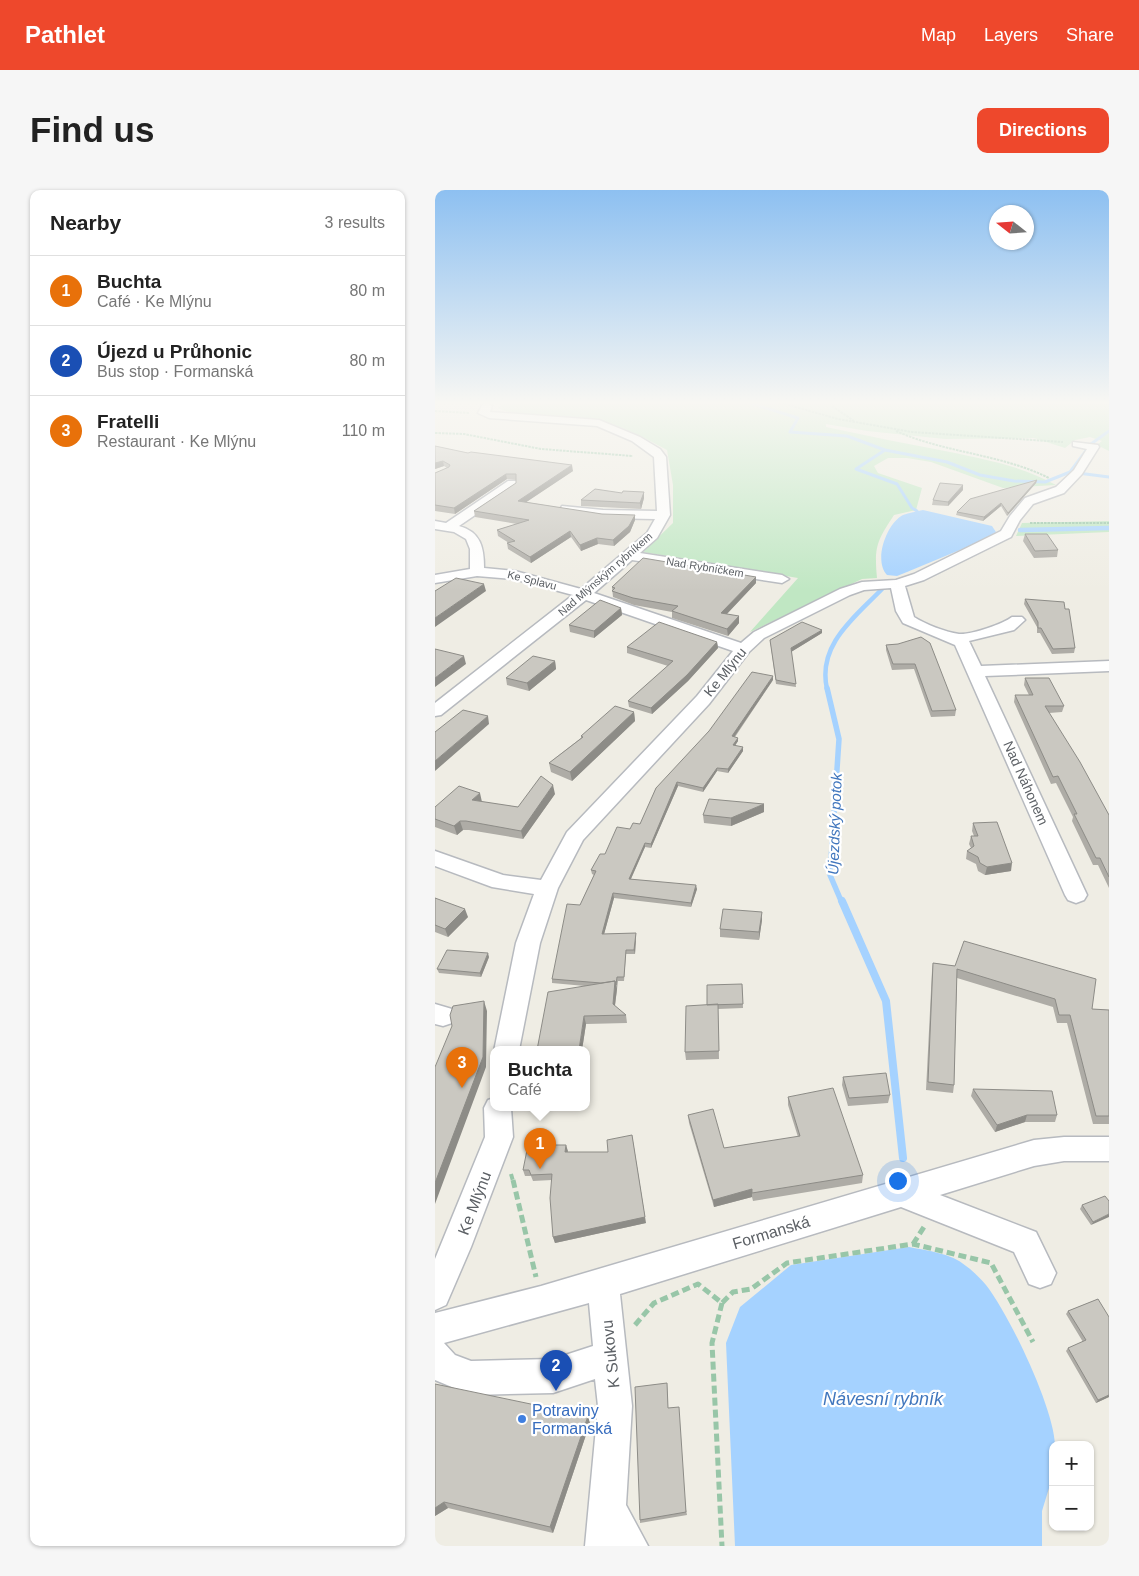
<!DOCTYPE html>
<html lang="en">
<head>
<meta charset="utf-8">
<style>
	:root { --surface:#fff; --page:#f6f6f6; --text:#222; --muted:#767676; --line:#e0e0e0; --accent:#ee482c }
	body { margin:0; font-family:Arial,sans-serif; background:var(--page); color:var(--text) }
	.controls { position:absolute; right:15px; bottom:15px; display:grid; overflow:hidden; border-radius:10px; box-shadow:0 1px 4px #0004 }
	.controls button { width:45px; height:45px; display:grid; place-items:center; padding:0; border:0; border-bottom:1px solid var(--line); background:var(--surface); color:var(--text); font:25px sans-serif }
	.compass { position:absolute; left:554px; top:15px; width:45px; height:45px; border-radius:50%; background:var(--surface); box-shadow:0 1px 4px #0004; rotate:287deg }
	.you { position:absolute; left:462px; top:990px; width:18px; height:18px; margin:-12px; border:4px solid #fff; border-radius:50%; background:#1a73e8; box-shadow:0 0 0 8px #1a73e833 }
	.badge { display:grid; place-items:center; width:32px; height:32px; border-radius:50%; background:var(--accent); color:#fff; font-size:16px; font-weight:700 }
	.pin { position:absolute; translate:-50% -41px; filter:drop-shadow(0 1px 2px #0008) }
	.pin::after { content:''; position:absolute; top:26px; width:18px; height:15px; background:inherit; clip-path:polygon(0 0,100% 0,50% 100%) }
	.popup { position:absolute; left:55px; top:856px; width:100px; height:65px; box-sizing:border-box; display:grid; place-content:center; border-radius:10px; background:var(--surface); filter:drop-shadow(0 1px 4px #0005); font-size:16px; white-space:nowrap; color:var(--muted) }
	.popup b { font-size:19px; color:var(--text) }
	.popup::after { content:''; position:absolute; left:50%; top:100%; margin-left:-10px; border:10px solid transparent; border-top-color:var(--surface) }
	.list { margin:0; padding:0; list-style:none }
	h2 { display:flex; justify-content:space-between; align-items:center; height:65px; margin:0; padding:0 20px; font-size:21px }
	h2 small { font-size:16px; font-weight:400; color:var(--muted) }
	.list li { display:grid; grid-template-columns:32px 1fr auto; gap:15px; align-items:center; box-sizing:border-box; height:70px; padding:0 20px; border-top:1px solid var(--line) }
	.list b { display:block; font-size:19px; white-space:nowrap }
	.list p { margin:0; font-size:16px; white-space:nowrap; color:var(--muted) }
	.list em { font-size:16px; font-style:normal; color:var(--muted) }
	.map { position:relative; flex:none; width:674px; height:1356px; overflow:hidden; border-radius:10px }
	header { display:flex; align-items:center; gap:30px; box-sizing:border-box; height:70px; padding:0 25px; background:var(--accent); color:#fff }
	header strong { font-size:24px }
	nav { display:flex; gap:28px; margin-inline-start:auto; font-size:18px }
	.intro { display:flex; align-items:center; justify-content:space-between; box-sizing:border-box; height:120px; padding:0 30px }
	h1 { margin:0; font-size:35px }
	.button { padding:12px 22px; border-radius:10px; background:var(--accent); color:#fff; font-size:18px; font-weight:700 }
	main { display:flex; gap:30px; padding:0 30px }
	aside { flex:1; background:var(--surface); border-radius:10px; box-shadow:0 1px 4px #0004 }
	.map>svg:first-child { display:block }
	.green { fill:#c0e7c3 }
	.water { fill:#a5d2ff }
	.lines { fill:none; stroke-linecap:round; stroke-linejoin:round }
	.stream-far3 { stroke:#a5d2ff; stroke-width:3 }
	.stream-far2 { stroke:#a5d2ff; stroke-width:4.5 }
	.stream-far1 { stroke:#a5d2ff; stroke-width:5.5 }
	.stream { stroke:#a5d2ff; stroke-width:8 }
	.minor-casing { stroke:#b7babf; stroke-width:3 }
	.path-far2 { stroke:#98c6a8; stroke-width:2; stroke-dasharray:2.5 1; stroke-linecap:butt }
	.path-far1 { stroke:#98c6a8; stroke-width:4; stroke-dasharray:6 3; stroke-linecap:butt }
	.path { stroke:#98c6a8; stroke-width:5; stroke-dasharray:8 4; stroke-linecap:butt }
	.minor { fill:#fff; fill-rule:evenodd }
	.wall { fill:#aeaca6 }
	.shaded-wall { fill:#8d8c87 }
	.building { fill:#cac8c1; stroke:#8d8c87 }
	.shop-dot { fill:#3f7fe0; stroke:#fff; stroke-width:2 }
	.labels { text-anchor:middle; stroke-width:4.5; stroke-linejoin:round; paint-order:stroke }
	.far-street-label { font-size:11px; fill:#5c6065; stroke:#fff }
	.street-label { font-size:14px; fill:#5c6065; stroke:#fff }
	.water-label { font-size:15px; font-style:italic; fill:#4076bd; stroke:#fff }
	.near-street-label { font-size:16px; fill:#5c6065; stroke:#fff }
	.near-shop-label { font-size:16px; fill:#366cbe; stroke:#fff; text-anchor:start }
	.near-water-label { font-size:18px; font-style:italic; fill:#4076bd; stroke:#fff }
</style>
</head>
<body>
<header>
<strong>Pathlet</strong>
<nav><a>Map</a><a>Layers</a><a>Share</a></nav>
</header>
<div class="intro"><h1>Find us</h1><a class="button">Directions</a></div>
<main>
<aside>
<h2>Nearby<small>3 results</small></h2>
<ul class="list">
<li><span class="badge" style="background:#e8710a">1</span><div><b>Buchta</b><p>Café · Ke Mlýnu</p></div><em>80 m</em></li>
<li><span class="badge" style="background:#1a4fb4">2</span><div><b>Újezd u Průhonic</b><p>Bus stop · Formanská</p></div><em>80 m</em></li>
<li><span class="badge" style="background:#e8710a">3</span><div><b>Fratelli</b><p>Restaurant · Ke Mlýnu</p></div><em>110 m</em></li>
</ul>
</aside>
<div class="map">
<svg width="674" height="1356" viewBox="0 0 674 1356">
	<rect width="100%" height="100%" fill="#efede4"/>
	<path class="green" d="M70,212H674V261L662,255L667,251L655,247L640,250L630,258L599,248L510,249L432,241L391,234V237C432,246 474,254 515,262C552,270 587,276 621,295L568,298L496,272L472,268H453L439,276L443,283L487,298L481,320L459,325C442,351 439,356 442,388L427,389L315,442L363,388L208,362L238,333V295L232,260C210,248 186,235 161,230C129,225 93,232 63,218Z
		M674,331V342L581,346L587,333Z"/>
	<path class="water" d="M488,320L557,336L561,342L544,352L472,382L462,386L452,385C438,370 452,333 468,325C474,323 482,321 488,320Z
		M474,1057C493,1061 516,1063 531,1076C538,1081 545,1088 551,1095C574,1124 619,1218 620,1255H618V1285L607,1321V1356H300L291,1153L305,1117L356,1075Z"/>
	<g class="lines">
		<path class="stream-far3" d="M312,212L363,228L355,242L412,246L450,260L512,272L545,285L579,291L610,292L635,282L674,287
			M450,260L421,279L462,294L477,318L482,321L483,329
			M635,282L656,254L674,241"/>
		<path class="stream-far2" d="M585,340L674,338
			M392,499C382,455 419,428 447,399"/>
		<path class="stream-far1" d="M392,498L404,549L395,685L407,713"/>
		<path class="stream" d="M407,711L451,811L468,968"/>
		<g class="minor-casing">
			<path id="minor" d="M52,213L57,216L55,222L164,230L205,247L225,259L231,267L235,325L222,348L205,363L347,385L354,389L347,393L197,370L159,403L306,453L319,442L405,399L427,392L461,390L479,384L566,341L575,326L590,308L621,297L639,280L652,259L638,256V252L663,255L664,257L647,284L629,303L598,314L585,330L576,347L489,390L470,396L479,427C490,434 510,442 524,444C536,445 568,434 577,427H587L590,430L579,440L534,451L546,476L674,471V481L550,486L652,705L649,710L641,713L633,710L630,705L520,455L468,433L461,421L456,398L429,400L415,405L329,448L314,462L274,514L148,650L123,698L105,753L84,860L59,861L81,753L99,704L57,697L0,676V661L68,685L106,690L132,642L262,506L298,461L151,410L6,525L0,526V513L138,405L79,389L42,386L0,393V385L35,379V359L31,349L19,342L0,339V331L11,333L73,291H81V297L24,336C46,342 49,358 49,378L80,381L146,399L212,343L220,329L168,328L127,322L125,319L127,316L168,320L222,321L219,267L197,251L162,236L54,228L43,223L48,214Z
				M0,814L17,819L20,826L17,833L8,836L0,834Z
				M59,908V918H76L78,947L36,1057L11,1115L0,1120V1069L50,947L49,918L53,910Z
				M629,947H674V971H629L599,976L505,1005L601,1042L621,1083L616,1094L605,1098L594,1094L579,1062L466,1017L185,1104L197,1216L191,1315L213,1356H150L163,1216L160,1189L118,1203L36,1205L0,1190V1123L106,1096L599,950ZM154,1113L158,1156L118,1169L36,1171L20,1165L9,1153Z"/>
		</g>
		<path class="path-far2" d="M343,212L403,229L477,242L628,252
			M397,216L419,231
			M0,221L35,223
			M461,241C510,263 566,264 614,288
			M0,243L29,244L106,259L198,266
			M595,333H674"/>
		<path class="path-far1" d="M76,984L78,991"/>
		<path class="path" d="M78,990L101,1087
			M478,1054L489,1037
			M287,1113L277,1153L287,1356
			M200,1135L219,1113L263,1094L287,1113L298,1102L316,1099L352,1073L478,1054L556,1073L598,1152"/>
		<use href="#minor" class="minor"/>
	</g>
	<path class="wall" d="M0,256L33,263L138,281L91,312L200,330L195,342L179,356L163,354L146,361L136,347L96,373L73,359L72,353H74L63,346L62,340L82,334L40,327L39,321L81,293V290L72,289L20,324L0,321V283L12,278L9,276L0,279Z
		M602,290L601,293L572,326L566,316L548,331L521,325L522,322Z
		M528,300L513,316L497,315L498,310Z
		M209,302V308L206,319L146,316V310L187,303Z
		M590,344L623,360L622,367L599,368L588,351Z
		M321,387V393L292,424L304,433L293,446L237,428V422L199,415L178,407L177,397Z
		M590,409L630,419L640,458L639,463L617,464L605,443H602V437L589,414Z
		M186,418L187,425L159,448L135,442L134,435Z
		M387,443L356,462L361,497L341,494L335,450Z
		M282,452L283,458L253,491L217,524L194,517L193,511L233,476L192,463V457Z
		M463,454L521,520L520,526L496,527L479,479L457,480L451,460V455Z
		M120,471L121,479L94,501L72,495L71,488Z
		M590,488L629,516L627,522L614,523L674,625V698L663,675H658L637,631L638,627L621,593L616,594L579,512L580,505H594L589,495Z
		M338,490L300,547L303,551L300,555L308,561L293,583L282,581L268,602L243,596L216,658L210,657L196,689L262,699L256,717L179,708L169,744L201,743V747L200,764H191L189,791H183L180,816L191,825L192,833L151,834L147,860L150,796L117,793V789L145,715L159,685L157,684L156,680L170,664L195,639L205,634L221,598Z
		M199,522L200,531L137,591L116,582L114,573L146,548V546Z
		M120,604L88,649L34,640H28L22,645L0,637V617L47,612L83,617Z
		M329,622L296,636L269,633L268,625Z
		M538,633L576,681L550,685L543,681L541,674L531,669L532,661L536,658L534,654L536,646H539L537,641Z
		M0,708L33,727L13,747L0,742Z
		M327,730L324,750L285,747V739Z
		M54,767L46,787L4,783L2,779Z
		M498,773L520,776L657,819L674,820V934H658L632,833H622L618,817L522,788L519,895L518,903L491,900L497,781Z
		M307,794L308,818L283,819L284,869L251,870L250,862L272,815Z
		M408,887L455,905L453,913L413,916L407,895Z
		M538,899L622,925L620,932H590L560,942L536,906Z
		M353,907L428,985L427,993L318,1011L317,1007L279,1017L254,933L253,925L289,958L363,947L353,915Z
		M131,955L132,962L211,1033L120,1053L118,1047L117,990L98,991L96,986H90L88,980Z
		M674,1011L656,1035L645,1019L647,1015Z
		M663,1109L674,1207L661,1213L631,1161L633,1158L648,1152L631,1124L633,1121Z
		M232,1193L233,1218L252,1325L205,1333V1330Z
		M0,1194L155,1233L118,1343L13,1318L0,1326Z"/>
	<path class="shaded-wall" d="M8,271L9,276L0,279V273Z
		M137,275L138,281L84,317L83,311Z
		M71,284L72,289L20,324L19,318Z
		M602,290L601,293L572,326L573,323Z
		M528,295V300L513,316V312Z
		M209,302V308L206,319L205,313Z
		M566,313V316L548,331L549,327Z
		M200,325V330L195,342L179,356L178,350Z
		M135,341L136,347L96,373L95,367Z
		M162,348L163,354L146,361L145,355Z
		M321,387V393L286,430V423Z
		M49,394L51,401L0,437V428Z
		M186,418L187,425L159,448V441Z
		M304,426V433L293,446L292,439Z
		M387,440V443L356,462V458Z
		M282,452L283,458L253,491L217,524L216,518Z
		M29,466L31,474L0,497V488Z
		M120,471L121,479L94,501L92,493Z
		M338,486V490L297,550V546Z
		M199,522L200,531L137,591L135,582Z
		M53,526L54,534L0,581V571Z
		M303,548V551L298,559V555Z
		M308,557V561L293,583V579Z
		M282,578V581L268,602V598Z
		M242,592L243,596L216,658V654Z
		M118,595L120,604L88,649L86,641Z
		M45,603L47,612L37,610Z
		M329,614V622L296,636V628Z
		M25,631L28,640L22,645L19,636Z
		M210,653V657L194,693V689Z
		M577,673L576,681L550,685L552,677Z
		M261,695L262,699L256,717V713Z
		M178,703L179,708L168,748L167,744Z
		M30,719L33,727L13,747L10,739Z
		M327,722V730L324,750V742Z
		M201,743V747L200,764L199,760Z
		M53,763L54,767L46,787L45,783Z
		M180,791L182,799L179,822L178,814Z
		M49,811L52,821L51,877L0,1014V993Z
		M149,826L151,834L147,860H144Z
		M592,925L590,932L560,942L562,935Z
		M197,945L211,1033L120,1053L118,1047Z
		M131,955L133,961L131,968L130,962Z
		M317,999V1007L279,1017L278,1010Z
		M674,1024V1027L656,1035L658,1032Z
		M674,1205V1207L661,1213L663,1210Z
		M153,1226L155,1233L118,1343L115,1337Z
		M9,1312L13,1318L0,1326V1318Z"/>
	<path class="building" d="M0,256L33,263L36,262L137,275L83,311L167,324L200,325L194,336L178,350L162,348L145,355L135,341L95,367L72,353L80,351L62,340L94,330L39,321L81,293V284H71L19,318L0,315V283L14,277L15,275L8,271L0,273Z
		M602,290L573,323L566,313L549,327L522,322L535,309Z
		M505,293L528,295L513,312L498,310Z
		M160,299L187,303L188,301L209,302L205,313L146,310Z
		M590,344H612L623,360L600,361Z
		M208,368L321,387L286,423L304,426L292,439L237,421L243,416L198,408L177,401L180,398L177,397Z
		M21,388L49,394L0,428V401Z
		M590,409L629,412L630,419H634L640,458L618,459L606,438H603V432Z
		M165,410L186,418L159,441L134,435Z
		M224,432L282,452L252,485L216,518L193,511L238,471L192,457Z
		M367,432L387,440L356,458L361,494L341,490L335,450Z
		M486,447L495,453L521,520L497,521L480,474H458L451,455L463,454Z
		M0,459L29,466L0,488Z
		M98,466L120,471L92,493L71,488Z
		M317,482L338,486L297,546L303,548L298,555L308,557L293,579L282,578L268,598L242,592L216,654L210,653L194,689L261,695L256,713L178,703L167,744L201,743L199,760H191L189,787H182L181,795L180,791L166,793L117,789L132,714L145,715L161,681L156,680L165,664H170L182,637L195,639L198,633L205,634L221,598L274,541Z
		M590,488H614L629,516H610L645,572L674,625V687L665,668H661L639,624H642L623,586L618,587L580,505H598Z
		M180,516L199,522L135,582L114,573L148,547L146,546Z
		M28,520L53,526L0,571V542Z
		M106,586L118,595L86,641L31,631H25L19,636L0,629V617L24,596L45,603L37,610L83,617Z
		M274,609L329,614L296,628L268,625Z
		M562,632L577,673L552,677L545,673L543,667L532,661L539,656L536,646H543L538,633Z
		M0,708L30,719L10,739L0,735Z
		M288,719L327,722L324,742L285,739Z
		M529,751L661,789L657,819L674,820V926H661L635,825H624L620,809L522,779L519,895L493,892L498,773L520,776Z
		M12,760L53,763L45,783L2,779Z
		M180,791L178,814L191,825L149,826L144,860H102L113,802Z
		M307,794L308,814L272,815V795Z
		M49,811L48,867L0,993V877L17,836L15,825L18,816Z
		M283,814L284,861L250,862L251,816Z
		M451,883L455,905L414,908L408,887Z
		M398,898L428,985L317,1003V999L278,1010L253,925L278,919L289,958L365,946L353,907Z
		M538,899L617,901L622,925H592L562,935Z
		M197,945L210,1027L118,1047L115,1008L117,984L96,985L94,980H88L93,955H131L130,962H173L172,950Z
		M670,1006L674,1011V1024L658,1032L647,1015Z
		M663,1109L674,1127V1205L663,1210L633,1158L651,1150L633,1121Z
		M232,1193L233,1218L244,1217L251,1322L205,1330L200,1197Z
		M0,1194L153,1226L115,1337L9,1312L0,1318Z"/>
	<linearGradient id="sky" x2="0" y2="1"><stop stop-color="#8dc0f1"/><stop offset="0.53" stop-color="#f8f7f3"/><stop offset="1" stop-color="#f8f7f3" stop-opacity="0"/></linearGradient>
	<rect width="674" height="401" fill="url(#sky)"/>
	<circle class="shop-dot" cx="87" cy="1229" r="5"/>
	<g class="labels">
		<g class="far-street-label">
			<text transform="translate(270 377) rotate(9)" y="4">Nad Rybníčkem</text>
			<text transform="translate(170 384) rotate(-41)" y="4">Nad Mlýnským rybníkem</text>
			<text transform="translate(97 390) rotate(14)" y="4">Ke Splavu</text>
		</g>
		<g class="street-label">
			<text transform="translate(290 482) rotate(-51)" y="5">Ke Mlýnu</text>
			<text transform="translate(591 593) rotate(66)" y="5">Nad Náhonem</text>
		</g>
		<g class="water-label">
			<text transform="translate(400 634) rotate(-88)" y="5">Újezdský potok</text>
		</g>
		<g class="near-street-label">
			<text transform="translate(39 1013) rotate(-69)" y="6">Ke Mlýnu</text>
			<text transform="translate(336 1042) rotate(-17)" y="6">Formanská</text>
			<text transform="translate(175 1164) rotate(-96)" y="6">K Sukovu</text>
		</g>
		<g class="near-shop-label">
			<text x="97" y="1226">Potraviny<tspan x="97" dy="18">Formanská</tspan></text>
		</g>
		<g class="near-water-label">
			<text x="448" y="1215">Návesní rybník</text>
		</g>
	</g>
</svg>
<div class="controls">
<button>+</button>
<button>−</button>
</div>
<svg class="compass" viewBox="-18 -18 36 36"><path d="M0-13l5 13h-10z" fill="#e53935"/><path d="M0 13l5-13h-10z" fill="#767676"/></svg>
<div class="you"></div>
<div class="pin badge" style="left:105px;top:979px;background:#e8710a">1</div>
<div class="popup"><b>Buchta</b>Café</div>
<div class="pin badge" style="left:121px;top:1201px;background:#1a4fb4">2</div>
<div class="pin badge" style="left:27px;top:898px;background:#e8710a">3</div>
</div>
</main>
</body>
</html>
